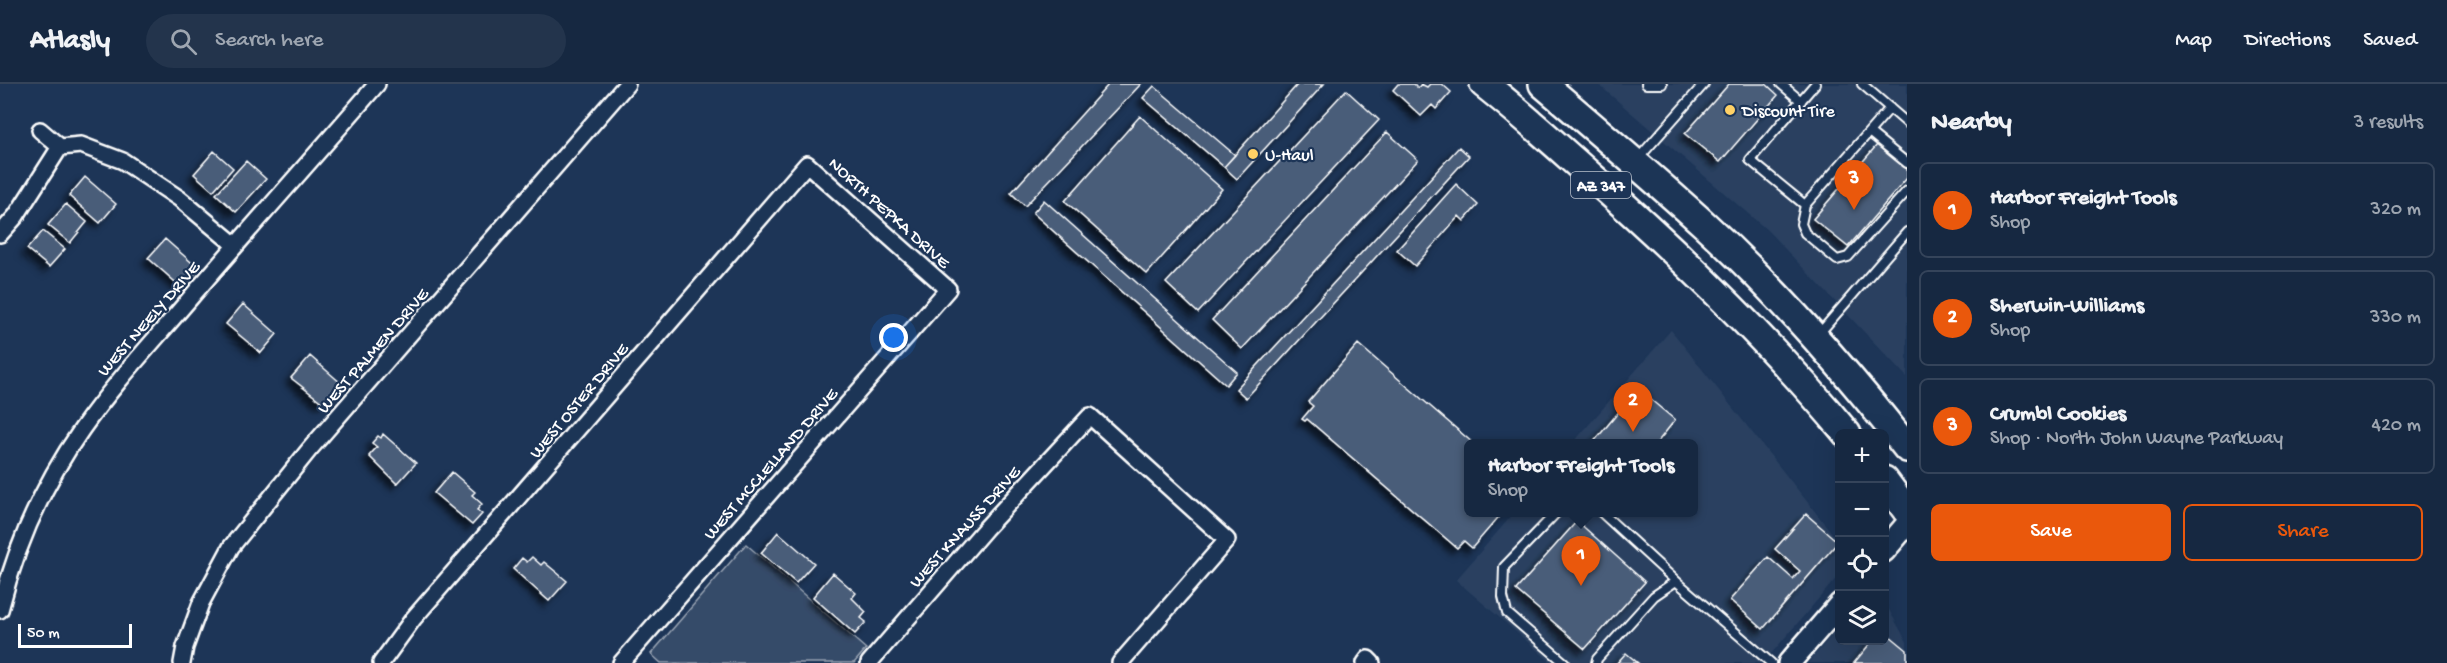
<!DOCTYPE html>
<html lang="en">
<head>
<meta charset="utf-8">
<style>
	:root { --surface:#162841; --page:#23344c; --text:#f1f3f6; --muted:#9ea6b1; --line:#35445a; --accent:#ea580c }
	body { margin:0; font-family:"Gochi Hand",sans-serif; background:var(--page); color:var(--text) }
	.controls { position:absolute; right:18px; bottom:18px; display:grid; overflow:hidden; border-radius:9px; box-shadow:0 6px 24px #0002 }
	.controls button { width:54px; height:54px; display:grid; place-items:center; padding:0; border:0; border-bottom:2px solid var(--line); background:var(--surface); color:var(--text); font:30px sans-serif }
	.scale { position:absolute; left:18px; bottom:15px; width:114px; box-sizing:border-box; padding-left:6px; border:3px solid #fff; border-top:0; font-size:16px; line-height:21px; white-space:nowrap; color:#fff; -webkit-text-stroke:4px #1d3557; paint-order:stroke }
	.you { position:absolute; left:894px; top:254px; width:21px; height:21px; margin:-15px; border:4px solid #fff; border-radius:50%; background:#1a73e8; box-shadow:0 0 0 9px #1a73e833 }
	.badge { display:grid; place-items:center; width:39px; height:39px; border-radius:50%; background:var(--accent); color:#fff; font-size:20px; font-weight:700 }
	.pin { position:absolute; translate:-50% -50px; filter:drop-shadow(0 2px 3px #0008) }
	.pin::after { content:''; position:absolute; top:32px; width:21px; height:18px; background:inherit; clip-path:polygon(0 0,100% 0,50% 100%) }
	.popup { position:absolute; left:1464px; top:355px; width:234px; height:78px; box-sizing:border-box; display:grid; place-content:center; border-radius:9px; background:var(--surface); filter:drop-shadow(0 2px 4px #0005); font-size:20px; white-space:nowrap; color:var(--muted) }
	.popup b { font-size:22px; color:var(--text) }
	.popup::after { content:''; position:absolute; left:50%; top:100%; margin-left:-12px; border:12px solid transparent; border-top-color:var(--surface) }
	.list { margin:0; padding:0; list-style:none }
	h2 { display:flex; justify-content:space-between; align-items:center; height:78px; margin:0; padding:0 24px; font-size:26px }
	h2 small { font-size:20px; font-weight:400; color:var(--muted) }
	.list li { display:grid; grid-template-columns:39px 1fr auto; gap:18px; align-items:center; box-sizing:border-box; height:96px; margin:0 12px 12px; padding:0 12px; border:2px solid var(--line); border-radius:9px }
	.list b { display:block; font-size:22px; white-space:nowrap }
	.list p { margin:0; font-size:20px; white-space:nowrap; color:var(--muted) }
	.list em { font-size:20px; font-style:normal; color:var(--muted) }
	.actions { display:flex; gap:12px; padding:18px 24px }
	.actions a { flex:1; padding:14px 0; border:2px solid var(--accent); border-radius:9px; text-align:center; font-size:21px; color:var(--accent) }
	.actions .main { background:var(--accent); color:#fff }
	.icon { flex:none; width:33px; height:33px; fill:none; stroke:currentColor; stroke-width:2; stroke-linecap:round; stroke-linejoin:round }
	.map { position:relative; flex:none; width:1907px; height:579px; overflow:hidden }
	header { display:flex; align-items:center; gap:36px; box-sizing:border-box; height:84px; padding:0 30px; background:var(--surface); border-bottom:2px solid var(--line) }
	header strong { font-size:28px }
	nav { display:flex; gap:33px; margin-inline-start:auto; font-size:21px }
	.search { width:420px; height:54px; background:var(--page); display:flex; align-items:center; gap:15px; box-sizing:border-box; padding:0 21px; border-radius:33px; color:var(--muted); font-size:22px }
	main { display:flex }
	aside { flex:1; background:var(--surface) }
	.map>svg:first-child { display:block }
	.built { fill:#2a4161 }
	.green { fill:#364b69; stroke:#9aa5b4; stroke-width:1.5 }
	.building { fill:#4a5d79; stroke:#fff; stroke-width:1.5; filter:url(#shadow) }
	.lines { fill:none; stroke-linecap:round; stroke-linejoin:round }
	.lane-casing { stroke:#fff; stroke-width:12 }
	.street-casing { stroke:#fff; stroke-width:20 }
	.secondary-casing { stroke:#fff; stroke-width:26 }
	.highway-casing { stroke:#fff; stroke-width:32 }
	.lane { stroke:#1d3557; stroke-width:8 }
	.street { stroke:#1d3557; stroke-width:15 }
	.secondary { stroke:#1d3557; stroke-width:21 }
	.highway { stroke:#1d3557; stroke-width:27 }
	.poi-dot { fill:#ffd166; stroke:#1d3557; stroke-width:2 }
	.labels { text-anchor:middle; stroke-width:4.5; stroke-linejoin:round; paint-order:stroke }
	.shield { fill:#1d3557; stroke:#bbc2cd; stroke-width:1.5 }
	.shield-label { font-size:16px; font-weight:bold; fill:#fff }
	.poi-label { font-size:18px; fill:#fff; stroke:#1d3557; text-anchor:start }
	.street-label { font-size:18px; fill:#fff; stroke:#1d3557 }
</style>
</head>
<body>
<header>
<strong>Atlasly</strong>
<div class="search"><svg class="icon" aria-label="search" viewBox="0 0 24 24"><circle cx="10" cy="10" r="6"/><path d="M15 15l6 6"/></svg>Search here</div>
<nav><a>Map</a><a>Directions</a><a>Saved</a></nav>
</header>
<main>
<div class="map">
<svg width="1907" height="579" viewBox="0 0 1907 579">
	<defs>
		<filter id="shadow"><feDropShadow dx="-5.5" dy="5.5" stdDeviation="3" flood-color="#0009"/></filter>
	</defs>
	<rect width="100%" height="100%" fill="#1d3557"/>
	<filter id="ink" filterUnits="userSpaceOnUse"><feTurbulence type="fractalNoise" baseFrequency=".0167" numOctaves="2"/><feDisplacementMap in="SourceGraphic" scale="12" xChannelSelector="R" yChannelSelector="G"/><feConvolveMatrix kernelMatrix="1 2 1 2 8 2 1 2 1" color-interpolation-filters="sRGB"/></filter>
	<g filter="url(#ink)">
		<path class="built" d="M1598,0H1907V293L1767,146Z
			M1671,246L1839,458V491L1763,579H1552L1456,496L1514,429L1694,428V360L1573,359Z
			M1885,519L1907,558V579H1808L1839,543L1840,556H1884Z"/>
		<path class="green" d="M746,460L866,565L854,579H661L651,570Z"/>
		<path class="building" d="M1109,0H1141L1025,122L1011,109Z
			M1298,0H1324L1237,95L1224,83Z
			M1398,0H1414L1418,4L1421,0L1427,3L1430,0H1442L1451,8L1436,25L1432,21L1421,32L1393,6Z
			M1729,0H1766L1778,11L1720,78L1685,50Z
			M1154,2L1235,71L1224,83L1143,14Z
			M1346,6L1379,36L1198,229L1166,199Z
			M1140,32L1222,105L1147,190L1065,117Z
			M1387,48L1418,76L1242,265L1212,236Z
			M1877,61L1907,85V94L1848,163L1813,135Z
			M1459,63L1469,72L1246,314L1236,305Z
			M214,67L233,84L213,107L194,90Z
			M246,77L266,95L236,128L216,110Z
			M85,93L116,120L100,139L69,112Z
			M1456,100L1478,121L1464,137L1459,132L1415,182L1397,166Z
			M1044,116L1237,288L1226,301L1033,129Z
			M66,120L87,138L70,159L48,141Z
			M43,147L65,165L49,183L27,165Z
			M165,155L199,185L182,204L148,174Z
			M243,220L277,250L261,269L226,240Z
			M1358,260L1474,360H1468V428H1503L1472,464L1464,457L1457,464L1307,335L1305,337L1302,335L1313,322L1308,318Z
			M310,272L342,300L338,305L340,307L334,314L330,310L323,319L291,294Z
			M1638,305L1675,336L1656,360H1592Z
			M383,350L416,379L397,400L369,372L377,363L372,359L378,352L381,354Z
			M452,388L475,408L472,411L482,420L477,426L482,430L472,441L434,409Z
			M1806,430L1838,458L1763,545L1730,516L1768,473L1793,495L1800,487L1775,465Z
			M1577,437L1645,498L1585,565L1516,506Z
			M778,448L814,479L796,499L761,469Z
			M532,473L541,481L544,478L567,497L549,517L513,485L522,474L527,478Z
			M833,489L856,509L852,514L866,528L861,534L866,538L855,550L813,513Z
			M1884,547L1907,566V579H1854L1873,556H1884Z
			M1626,569L1638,579H1617Z"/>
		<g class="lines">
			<g class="lane-casing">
				<path id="lane" d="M1646,0H1662
					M1781,0L1801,17
					M1815,0L1750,76L1805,121L1890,24
					M1862,0L1907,39
					M1869,48L1907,79
					M1637,76L1704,0
					M1805,121L1801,140L1805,149L1837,176L1848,173L1907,107
					M1818,251L1907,148
					M1557,428L1504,483L1503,513L1507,529L1565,579
					M1601,428L1676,497
					M1596,579L1597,575L1654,512L1676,497L1771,579"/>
			</g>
			<g class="street-casing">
				<path id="street" d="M40,46L60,63L81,61L123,77L180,115L235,161
					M0,150L16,132L60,63
					M0,526C16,462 44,399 82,345C115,298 155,256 192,212C253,141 316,71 377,0
					M182,579L185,563L201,519L231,463L309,366L627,0
					M381,579L413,535L807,80L948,205L621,579
					M869,579L985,445L1090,332L1227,456L1120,579
					M1365,579L1368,575L1372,579"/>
			</g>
			<g class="secondary-casing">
				<path id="secondary" d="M1884,467L1907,440
					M1789,579L1840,520"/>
			</g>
			<g class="highway-casing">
				<path id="highway" d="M1484,0C1521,29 1556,61 1591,92C1683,173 1769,256 1847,350
					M1543,0C1597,46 1652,93 1705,141C1779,209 1845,285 1907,364
					M1884,396L1907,427"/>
			</g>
			<use href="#lane" class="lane"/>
			<use href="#street" class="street"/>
			<use href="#secondary" class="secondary"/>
			<use href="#highway" class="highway"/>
		</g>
	</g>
	<g class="poi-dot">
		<circle cx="1730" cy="26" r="6"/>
		<circle cx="1253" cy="70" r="6"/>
	</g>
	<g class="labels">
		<rect class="shield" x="1571" y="88" width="60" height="26" rx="4.5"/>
		<g class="shield-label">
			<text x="1601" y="107">AZ 347</text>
		</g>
		<g class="poi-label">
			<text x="1742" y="32">Discount Tire</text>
			<text x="1265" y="76">U-Haul</text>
		</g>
		<g class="street-label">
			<text transform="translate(890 128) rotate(42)" y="6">NORTH PEPKA DRIVE</text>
			<text transform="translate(148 234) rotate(-49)" y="6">WEST NEELY DRIVE</text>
			<text transform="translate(372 266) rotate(-49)" y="6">WEST PALMEN DRIVE</text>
			<text transform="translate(578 316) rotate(-50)" y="6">WEST OSTER DRIVE</text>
			<text transform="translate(770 379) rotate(-49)" y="6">WEST MCCLELLAND DRIVE</text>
			<text transform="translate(964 442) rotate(-48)" y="6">WEST KNAUSS DRIVE</text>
		</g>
	</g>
</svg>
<div class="controls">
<button>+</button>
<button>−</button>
<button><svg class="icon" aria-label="locate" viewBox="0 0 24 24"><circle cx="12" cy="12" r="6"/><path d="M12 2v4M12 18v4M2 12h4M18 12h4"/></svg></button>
<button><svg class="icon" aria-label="layers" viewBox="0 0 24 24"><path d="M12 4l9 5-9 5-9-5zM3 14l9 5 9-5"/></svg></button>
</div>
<div class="scale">50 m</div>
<div class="you"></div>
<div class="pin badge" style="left:1581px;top:502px">1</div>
<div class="popup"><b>Harbor Freight Tools</b>Shop</div>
<div class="pin badge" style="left:1633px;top:348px">2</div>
<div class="pin badge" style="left:1854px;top:126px">3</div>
</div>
<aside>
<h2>Nearby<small>3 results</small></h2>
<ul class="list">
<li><span class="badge">1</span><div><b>Harbor Freight Tools</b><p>Shop</p></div><em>320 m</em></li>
<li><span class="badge">2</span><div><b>Sherwin-Williams</b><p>Shop</p></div><em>330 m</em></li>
<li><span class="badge">3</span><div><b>Crumbl Cookies</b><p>Shop · North John Wayne Parkway</p></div><em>420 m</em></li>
</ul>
<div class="actions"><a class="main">Save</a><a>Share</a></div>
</aside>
</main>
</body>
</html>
